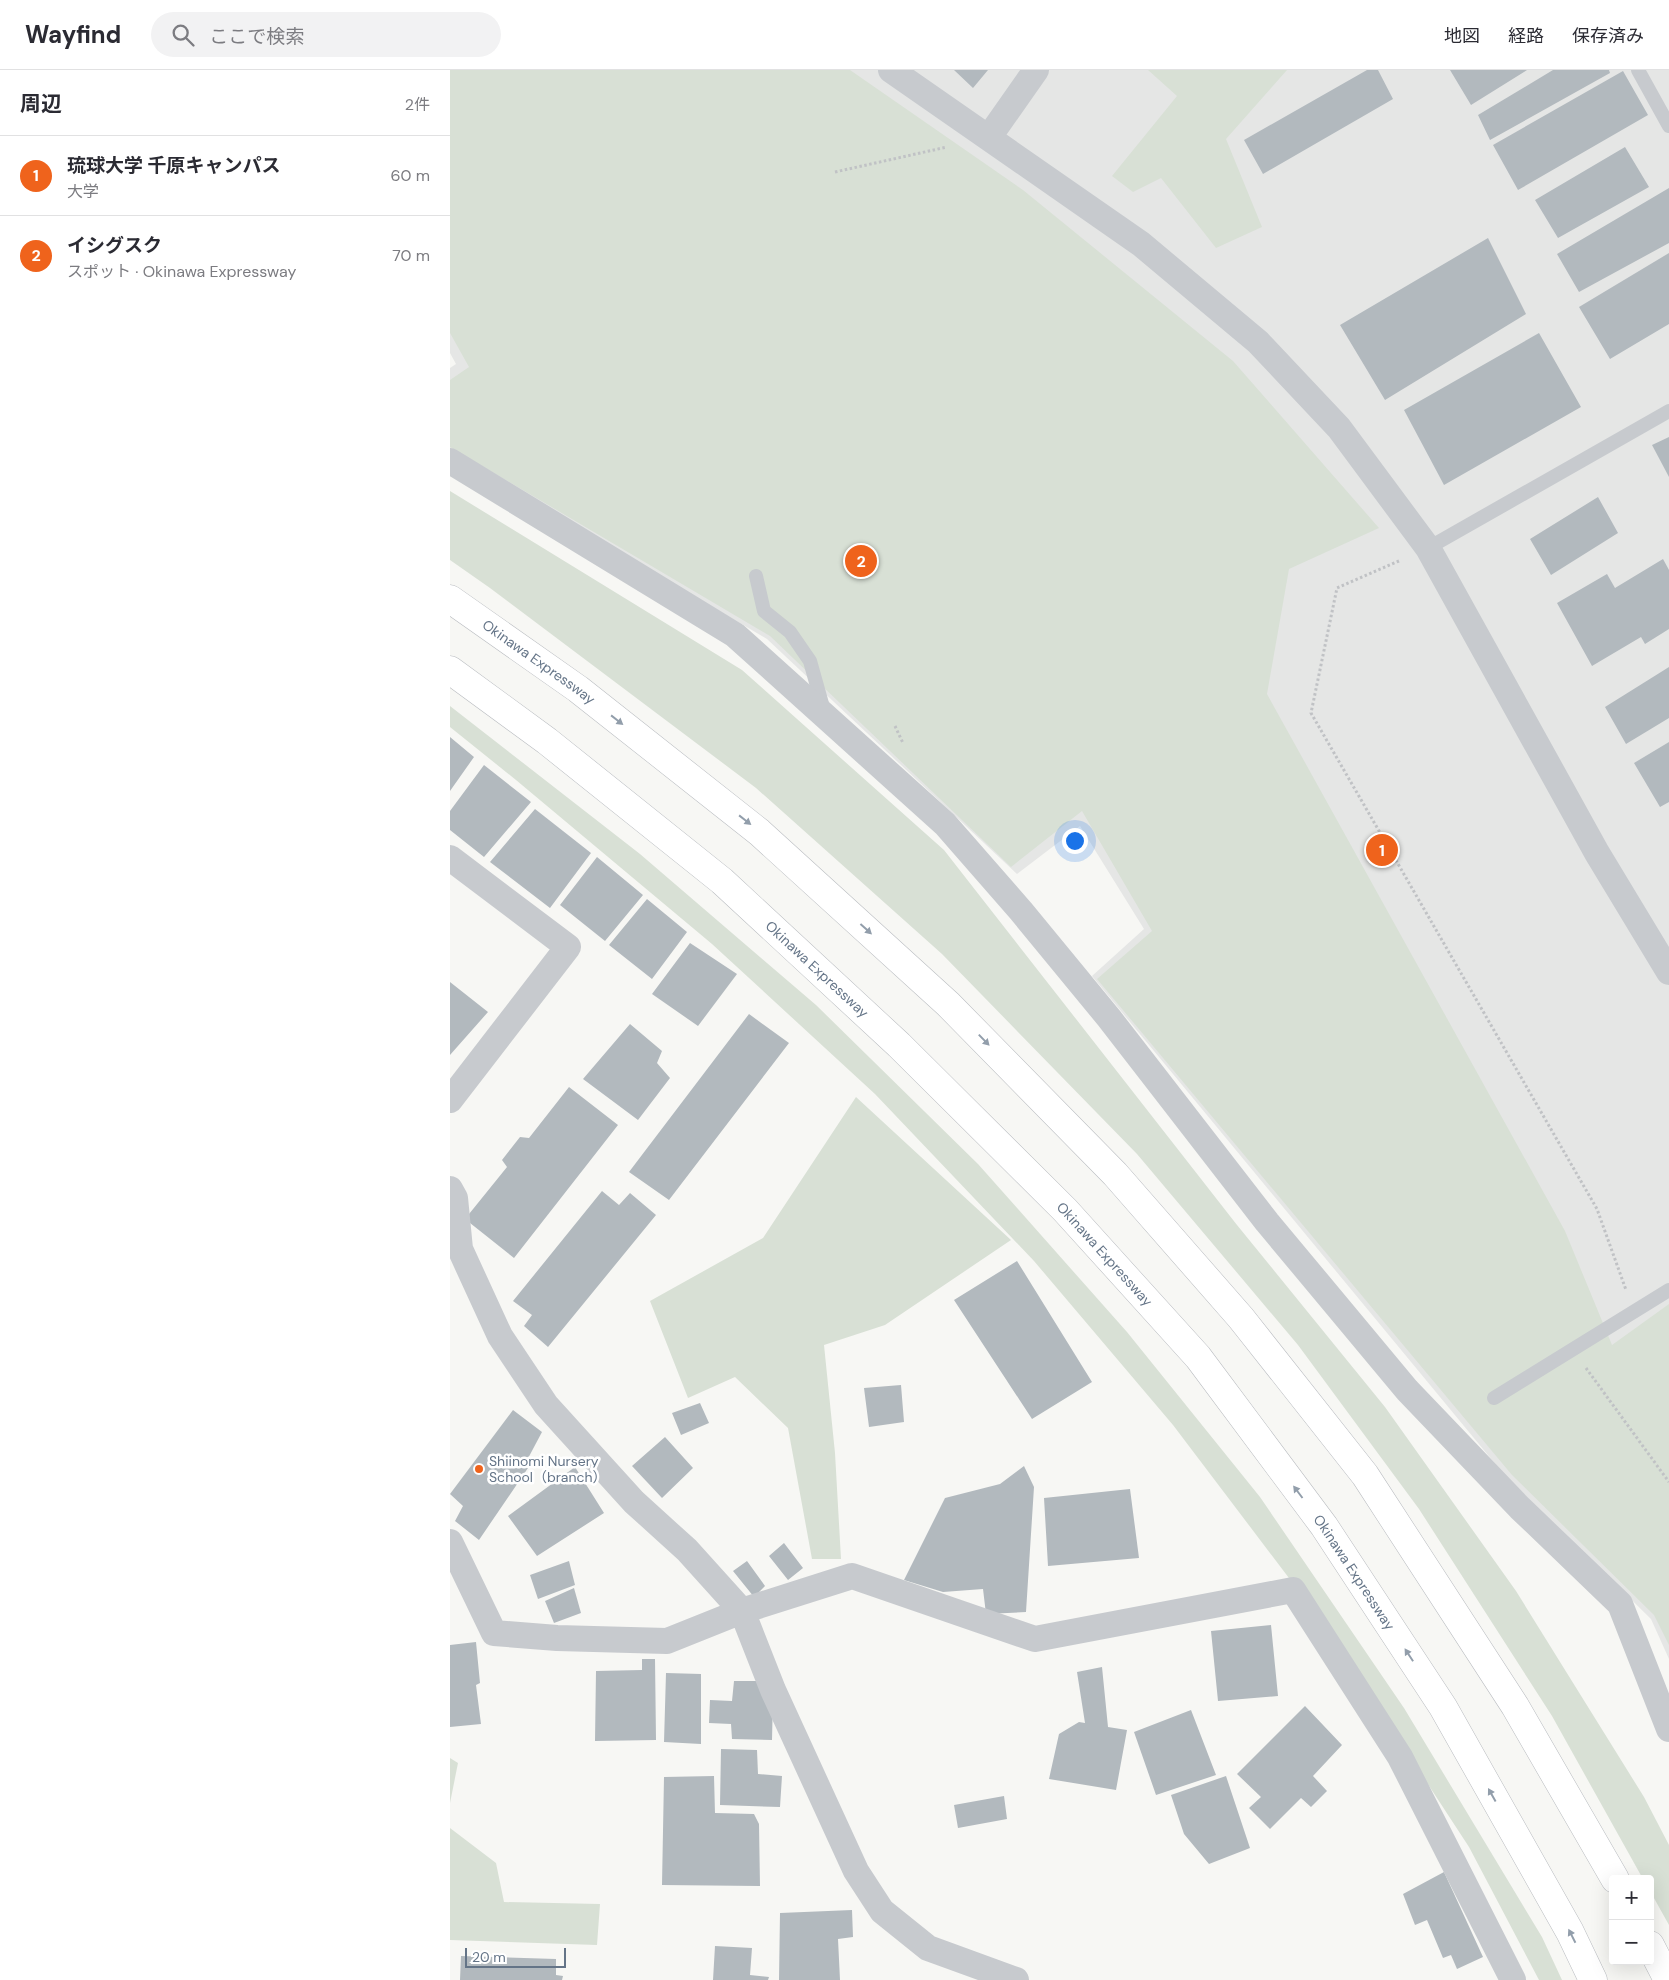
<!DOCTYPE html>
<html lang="ja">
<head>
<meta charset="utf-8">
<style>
	:root { --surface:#fff; --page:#f2f2f3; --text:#2b2b33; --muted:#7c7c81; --line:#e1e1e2; --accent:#ef631c }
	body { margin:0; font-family:"DM Sans","Noto Sans JP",sans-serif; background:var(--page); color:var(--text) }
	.controls { position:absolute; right:15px; bottom:15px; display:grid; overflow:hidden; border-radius:5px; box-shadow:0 5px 20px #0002 }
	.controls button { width:45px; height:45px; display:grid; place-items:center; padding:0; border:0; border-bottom:1px solid var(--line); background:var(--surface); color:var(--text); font:25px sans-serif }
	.scale { position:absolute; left:15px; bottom:12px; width:101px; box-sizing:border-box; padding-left:5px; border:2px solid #647487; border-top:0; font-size:14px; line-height:18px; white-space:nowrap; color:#647487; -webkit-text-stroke:4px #fff; paint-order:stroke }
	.you { position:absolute; left:624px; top:770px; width:18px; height:18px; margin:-12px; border:4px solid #fff; border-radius:50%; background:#1a73e8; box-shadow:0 0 0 8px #1a73e833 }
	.badge { display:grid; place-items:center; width:32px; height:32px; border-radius:50%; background:var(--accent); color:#fff; font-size:16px; font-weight:700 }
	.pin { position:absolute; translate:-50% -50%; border:2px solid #fff; box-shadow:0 1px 5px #0006 }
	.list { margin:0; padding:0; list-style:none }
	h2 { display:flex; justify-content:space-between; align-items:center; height:65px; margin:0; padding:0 20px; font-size:21px }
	h2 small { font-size:16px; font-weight:400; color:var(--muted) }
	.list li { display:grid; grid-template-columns:32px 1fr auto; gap:15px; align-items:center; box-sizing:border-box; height:80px; padding:0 20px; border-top:1px solid var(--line) }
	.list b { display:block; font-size:19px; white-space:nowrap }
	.list p { margin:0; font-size:16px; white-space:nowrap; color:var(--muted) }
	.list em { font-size:16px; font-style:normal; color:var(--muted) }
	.icon { flex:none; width:28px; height:28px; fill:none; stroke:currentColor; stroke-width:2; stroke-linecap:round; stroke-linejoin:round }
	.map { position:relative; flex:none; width:1219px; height:1910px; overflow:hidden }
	header { display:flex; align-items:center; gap:30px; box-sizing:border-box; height:70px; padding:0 25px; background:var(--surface); border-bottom:1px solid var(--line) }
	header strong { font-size:24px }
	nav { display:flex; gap:28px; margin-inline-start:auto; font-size:18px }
	.search { width:350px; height:45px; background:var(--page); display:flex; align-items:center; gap:12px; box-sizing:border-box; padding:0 18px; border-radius:28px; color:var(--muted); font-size:19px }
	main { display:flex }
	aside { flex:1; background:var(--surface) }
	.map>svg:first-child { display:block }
	.built { fill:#e5e6e5 }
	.green { fill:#d8e0d5 }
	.building { fill:#b2b9be }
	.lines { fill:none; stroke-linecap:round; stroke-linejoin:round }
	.highway-casing { stroke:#b9bcc0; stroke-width:29 }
	.path { stroke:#c0c2c5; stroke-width:3; stroke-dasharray:2.5 2.5; stroke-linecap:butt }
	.lane { stroke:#c7cace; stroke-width:14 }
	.street { stroke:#c7cace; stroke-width:26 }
	.highway { stroke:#fff; stroke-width:28 }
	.oneway { fill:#929eab }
	.poi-dot { fill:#ef631c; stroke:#fff; stroke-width:2 }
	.labels { text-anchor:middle; stroke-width:5; stroke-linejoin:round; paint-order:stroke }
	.street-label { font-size:14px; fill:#647487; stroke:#fff }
	.poi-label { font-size:14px; fill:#647487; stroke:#fff; text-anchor:start }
</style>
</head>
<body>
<header>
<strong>Wayfind</strong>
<div class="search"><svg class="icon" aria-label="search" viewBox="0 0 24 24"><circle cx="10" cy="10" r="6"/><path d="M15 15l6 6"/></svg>ここで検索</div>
<nav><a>地図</a><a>経路</a><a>保存済み</a></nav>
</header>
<main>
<aside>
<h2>周辺<small>2件</small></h2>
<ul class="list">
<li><span class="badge">1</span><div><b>琉球大学 千原キャンパス</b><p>大学</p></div><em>60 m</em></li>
<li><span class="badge">2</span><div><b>イシグスク</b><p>スポット · Okinawa Expressway</p></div><em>70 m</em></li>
</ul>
</aside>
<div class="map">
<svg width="1219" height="1910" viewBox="0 0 1219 1910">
	<rect width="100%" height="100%" fill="#f7f7f4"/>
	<path class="built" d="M0,0H1219V1589L1201,1549L1052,1402L642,906L694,859L630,756L567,804L317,569L0,381V298L6,294L0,283Z"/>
	<path class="green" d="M0,0H400L573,120L783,291L929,458L839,499L817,624L1115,1161L1162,1275L1219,1234V1575L1204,1545L1062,1405L647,909L702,861L632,741L561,797L320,566L0,377V310L19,297L0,263Z
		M698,0H837L776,69L812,157L766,178L711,108L683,122L662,106L727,26Z
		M0,421L292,600L494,780L787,1155L935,1337L1066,1521L1194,1727L1219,1775V1855L1200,1821V1809H1193L1102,1646L969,1439L848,1275L687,1084L492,884L306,718L40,518L0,490Z
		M0,636L190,784L366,935L528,1094L677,1262L810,1427L954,1638L1092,1867L1112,1910H1089L1019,1777L870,1549L723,1355L584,1191L425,1024L262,874L66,710L0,657Z
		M406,1027L561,1170L435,1255L374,1275L385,1383L391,1489H362L338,1358L285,1307L238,1328L200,1231L313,1168Z
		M0,1688L8,1693L0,1733Z
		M0,1758L46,1793L54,1832L150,1834L147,1875L0,1870Z"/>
	<path class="building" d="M504,0H538L523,18Z
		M917,0H928L943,29L813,104L794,70Z
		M1000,0H1077L1021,35Z
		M1103,0H1159L1160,3L1040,70L1028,45Z
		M1173,1L1198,45L1068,120L1043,75Z
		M1175,77L1199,117L1108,168L1085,130Z
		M1219,118V173L1129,222L1107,184Z
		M1038,168L1076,244L935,330L890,255Z
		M1219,183V254L1160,289L1129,237Z
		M1089,263L1131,337L994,415L954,340Z
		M1219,367V407L1202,375Z
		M1148,427L1168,463L1101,505L1080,469Z
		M1213,489L1219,500V559L1195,574L1191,567L1142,596L1107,533L1157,504L1165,518Z
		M1219,597V648L1176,674L1155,637Z
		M0,667L24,687L0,721Z
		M1219,672V732L1210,737L1184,693Z
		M34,695L81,732L34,787L0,760V741Z
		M85,739L141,783L100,838L40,792Z
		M147,787L193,825L155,871L110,835Z
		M197,829L237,862L202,909L159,875Z
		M240,873L287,904L248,956L202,924Z
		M0,912L38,942L0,985Z
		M299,944L339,973L219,1130L179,1102Z
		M180,954L212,981L207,993L220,1008L188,1050L133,1009Z
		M119,1017L168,1055L64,1188L15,1149L57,1097L52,1090L70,1067L79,1068Z
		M152,1121L169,1135L180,1123L206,1145L98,1277L74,1256L82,1245L63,1231Z
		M567,1191L642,1312L582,1349L504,1230Z
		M451,1315L454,1352L419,1357L414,1318Z
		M250,1333L259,1353L231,1365L222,1343Z
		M63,1340L92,1362L75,1394L78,1398L29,1470L5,1451L13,1436L0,1424Z
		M215,1367L243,1398L212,1428L182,1396Z
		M574,1396L584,1417L576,1542L536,1544L533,1519L493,1522L454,1510L495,1428L550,1414Z
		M125,1397L154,1443L87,1486L58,1446Z
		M680,1419L689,1488L598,1496L594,1428Z
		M334,1473L353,1498L338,1510L319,1486Z
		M119,1491L125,1515L88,1529L80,1505Z
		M297,1491L315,1516L304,1527L283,1501Z
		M124,1518L131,1543L104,1553L95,1531Z
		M821,1555L828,1626L768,1631L761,1561Z
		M26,1572L30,1613L26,1615L31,1654L0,1657V1575Z
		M192,1589H205L206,1670L145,1671L146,1601L192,1600Z
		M652,1597L658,1657L677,1660L666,1720L599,1709L609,1664L629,1652L635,1653L627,1602Z
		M216,1603L251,1604V1674L214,1672Z
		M284,1611H310L323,1626L322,1670L282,1669L281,1654L259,1653L260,1630L282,1631Z
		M855,1636L892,1675L863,1706L877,1721L861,1737L851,1728L820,1759L799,1738L811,1727L787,1704Z
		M741,1640L766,1705L706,1725L684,1662Z
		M271,1679L307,1680L308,1704L332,1706L330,1737L270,1735Z
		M264,1706L265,1743L304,1744L309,1754L310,1816L212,1815L214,1707Z
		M776,1706L800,1778L759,1794L734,1764L721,1725Z
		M554,1726L557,1749L508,1758L504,1735Z
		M994,1802L1033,1887L1007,1899L1001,1885L993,1888L977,1850L965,1855L953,1824Z
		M402,1840L403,1867L388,1869L390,1910H329L330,1843Z
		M265,1876L302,1878L300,1905L319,1907L318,1910H263Z
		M11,1886L106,1889V1905L113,1906L112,1910H10Z"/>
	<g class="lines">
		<g class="highway-casing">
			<g id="highway">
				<path id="s1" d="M0,529L128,619L309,762L498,934L665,1104L791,1248L915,1405L1065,1636L1165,1809"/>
				<path id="s2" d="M0,600L97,671L272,811L449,975L615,1140L748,1287L874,1456L993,1637L1120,1862L1143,1910"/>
				<path d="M1200,1875L1218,1910"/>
			</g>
		</g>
		<path class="path" d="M385,102L497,77
			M949,491L887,518L861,643L1147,1139L1176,1220
			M445,656L453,673
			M1136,1298L1219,1412"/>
		<path class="lane" d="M1188,0L1219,56
			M978,478L1219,341
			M306,506L314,541L340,562L360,591L374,641
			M1044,1328L1219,1220"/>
		<path class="street" d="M441,0L691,174L808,272L889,358L978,478L1147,783L1219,902
			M539,67L586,0
			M0,391L285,565L495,754L571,841L659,948L817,1152L957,1320L1070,1438L1170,1534L1219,1659
			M0,788L118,877L0,1030
			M0,1119L5,1128L10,1179L50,1266L96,1335L184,1432L237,1480L292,1541L323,1620L406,1801L432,1841L478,1878L566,1910
			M0,1472L44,1563L107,1568L217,1571L292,1541L402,1506L585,1569L843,1520L950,1687L1063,1910"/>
		<use href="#highway" class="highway"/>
	</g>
	<defs><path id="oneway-solid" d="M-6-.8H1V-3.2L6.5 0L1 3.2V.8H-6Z" transform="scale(1.25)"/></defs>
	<g class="oneway">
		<use href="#oneway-solid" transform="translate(167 650) rotate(38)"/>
		<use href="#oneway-solid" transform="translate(295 750) rotate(38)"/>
		<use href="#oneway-solid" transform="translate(416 859) rotate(42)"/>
		<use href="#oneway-solid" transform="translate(534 970) rotate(46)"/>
		<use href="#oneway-solid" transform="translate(848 1422) rotate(-127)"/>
		<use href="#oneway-solid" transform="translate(959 1585) rotate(-123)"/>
		<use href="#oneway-solid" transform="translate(1042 1725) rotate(-119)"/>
		<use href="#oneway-solid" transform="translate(1122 1866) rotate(-117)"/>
	</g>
	<circle class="poi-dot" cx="29" cy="1399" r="5"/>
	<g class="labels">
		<g class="street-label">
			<text dy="5" stroke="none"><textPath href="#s1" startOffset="109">Okinawa Expressway</textPath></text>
			<text dy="5" stroke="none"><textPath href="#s2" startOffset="474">Okinawa Expressway</textPath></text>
			<text dy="5" stroke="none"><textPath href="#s2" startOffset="879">Okinawa Expressway</textPath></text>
			<text dy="5" stroke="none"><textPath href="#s2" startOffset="1284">Okinawa Expressway</textPath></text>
		</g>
		<g class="poi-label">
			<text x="39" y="1396">Shiinomi Nursery<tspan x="39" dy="16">School（branch）</tspan></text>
		</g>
	</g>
</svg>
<div class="controls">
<button>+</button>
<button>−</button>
</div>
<div class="scale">20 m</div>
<div class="you"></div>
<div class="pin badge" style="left:932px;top:780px">1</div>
<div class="pin badge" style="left:411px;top:491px">2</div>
</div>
</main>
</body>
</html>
